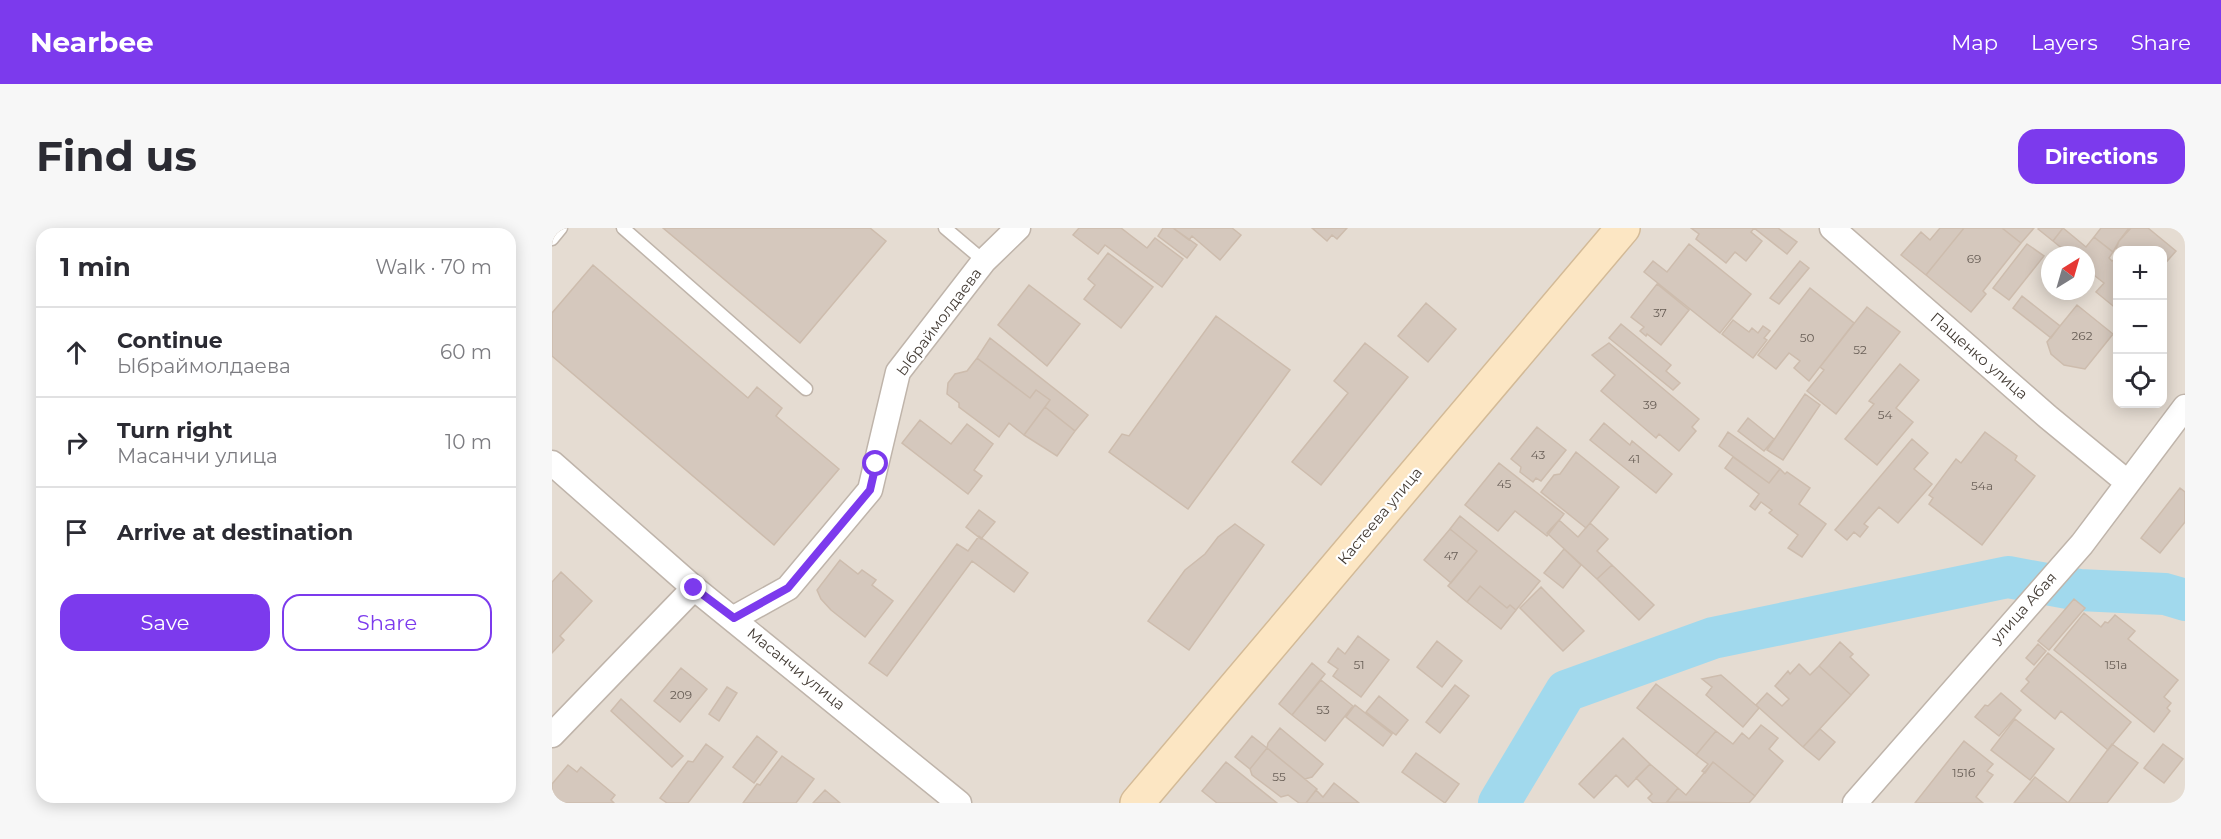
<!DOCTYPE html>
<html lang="en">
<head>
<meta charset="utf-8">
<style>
	:root { --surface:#fff; --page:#f7f7f7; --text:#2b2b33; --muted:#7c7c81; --line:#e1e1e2; --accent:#7c3aed }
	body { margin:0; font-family:Montserrat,sans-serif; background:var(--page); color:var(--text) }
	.controls { position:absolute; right:18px; top:18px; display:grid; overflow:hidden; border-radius:12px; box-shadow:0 3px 15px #0003 }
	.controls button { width:54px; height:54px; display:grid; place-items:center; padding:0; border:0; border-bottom:2px solid var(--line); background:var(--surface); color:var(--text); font:30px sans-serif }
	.compass { position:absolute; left:1489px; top:18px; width:54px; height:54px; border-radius:50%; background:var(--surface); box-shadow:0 3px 15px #0003; rotate:37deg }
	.stop { position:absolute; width:18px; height:18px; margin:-14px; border:4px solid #7c3aed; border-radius:50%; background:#fff }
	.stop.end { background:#7c3aed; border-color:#fff; box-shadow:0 2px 6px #0008 }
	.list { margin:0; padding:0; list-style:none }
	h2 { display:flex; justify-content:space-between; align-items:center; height:78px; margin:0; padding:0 24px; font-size:26px }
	h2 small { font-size:20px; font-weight:400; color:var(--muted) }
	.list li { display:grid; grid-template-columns:39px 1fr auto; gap:18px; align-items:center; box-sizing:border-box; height:90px; padding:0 24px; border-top:2px solid var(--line) }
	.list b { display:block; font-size:22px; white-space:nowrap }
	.list p { margin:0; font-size:20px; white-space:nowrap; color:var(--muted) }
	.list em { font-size:20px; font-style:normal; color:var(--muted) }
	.actions { display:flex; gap:12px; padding:18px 24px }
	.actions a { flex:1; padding:14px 0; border:2px solid var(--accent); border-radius:18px; text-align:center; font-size:21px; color:var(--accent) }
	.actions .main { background:var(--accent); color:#fff }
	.icon { flex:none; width:33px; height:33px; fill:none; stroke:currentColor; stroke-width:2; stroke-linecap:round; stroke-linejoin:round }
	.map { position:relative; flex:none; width:1633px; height:575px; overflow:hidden; border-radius:18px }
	header { display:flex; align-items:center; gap:36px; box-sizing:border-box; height:84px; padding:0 30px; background:var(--accent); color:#fff }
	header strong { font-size:28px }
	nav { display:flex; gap:33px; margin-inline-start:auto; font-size:21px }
	.intro { display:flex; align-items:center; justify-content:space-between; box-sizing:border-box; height:144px; padding:0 36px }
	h1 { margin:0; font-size:42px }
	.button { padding:15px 27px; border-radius:18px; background:var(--accent); color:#fff; font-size:21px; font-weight:700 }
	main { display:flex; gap:36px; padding:0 36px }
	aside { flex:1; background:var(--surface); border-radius:18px; box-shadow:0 3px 15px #0003 }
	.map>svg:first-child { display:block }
	.residential { fill:#e5dcd2; fill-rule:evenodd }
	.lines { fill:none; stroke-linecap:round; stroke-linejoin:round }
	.river { stroke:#a1d9ed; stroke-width:42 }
	.building { fill:#d5c8bd; stroke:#cdbcad; stroke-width:1.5 }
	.lane-casing { stroke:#bfb4aa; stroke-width:15 }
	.street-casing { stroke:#bfb4aa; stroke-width:27 }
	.secondary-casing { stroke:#d3ba97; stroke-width:36 }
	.lane { stroke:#fff; stroke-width:12 }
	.street { stroke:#fff; stroke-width:24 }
	.secondary { stroke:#fce6c3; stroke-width:33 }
	.route { stroke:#7c3aed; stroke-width:8 }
	.labels { text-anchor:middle; stroke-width:4.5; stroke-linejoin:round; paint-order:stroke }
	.number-label { font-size:12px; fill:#685e56 }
	.street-label { font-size:15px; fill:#433b34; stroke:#fff }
</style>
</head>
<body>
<header>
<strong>Nearbee</strong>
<nav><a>Map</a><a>Layers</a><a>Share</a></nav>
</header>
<div class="intro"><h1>Find us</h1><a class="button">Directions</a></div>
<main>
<aside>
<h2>1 min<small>Walk · 70 m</small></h2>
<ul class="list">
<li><svg class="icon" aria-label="ahead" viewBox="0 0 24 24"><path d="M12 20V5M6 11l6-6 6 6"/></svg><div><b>Continue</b><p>Ыбраймолдаева</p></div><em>60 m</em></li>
<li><svg class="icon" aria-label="right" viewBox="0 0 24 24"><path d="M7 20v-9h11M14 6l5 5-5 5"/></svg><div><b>Turn right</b><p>Масанчи улица</p></div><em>10 m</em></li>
<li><svg class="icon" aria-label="arrive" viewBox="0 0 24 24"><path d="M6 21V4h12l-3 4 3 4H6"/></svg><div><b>Arrive at destination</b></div></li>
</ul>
<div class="actions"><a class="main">Save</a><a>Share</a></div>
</aside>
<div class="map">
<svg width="1633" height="575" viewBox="0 0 1633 575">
	<rect width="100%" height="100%" fill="#f1ebe4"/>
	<path class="residential" d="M0,0H1633V575H0ZM1566,22H1610V176H1566ZM1498,27H1534V63H1498Z"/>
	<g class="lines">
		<path class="river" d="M947,575L1014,463L1161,410L1456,349L1527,362L1613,366L1633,372"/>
	</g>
	<path class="building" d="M111,0H318L334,13L248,115Z
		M527,0H569L595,20L603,10L631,31L610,59L553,17L546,26L521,7Z
		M611,0H621L645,17L635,30L606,8Z
		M621,0H680L689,7L668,32L640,8L637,12Z
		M760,0H795L785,11L780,7L775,13Z
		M1139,0H1202L1199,4L1210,13L1194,33L1183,24L1174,35L1144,11L1147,6Z
		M1202,0H1226L1245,14L1235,26Z
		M1388,0H1412L1374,47L1349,27L1369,4L1378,12Z
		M1412,0H1450L1469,15L1431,63L1434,66L1419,84L1374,47Z
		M1450,0H1482L1469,15Z
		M1487,0H1511L1501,13L1486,1Z
		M1511,0L1534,19L1542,9L1561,24L1557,30L1560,33L1566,29V82L1544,64L1552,55L1534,41V27H1518L1501,13Z
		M1549,0H1577L1567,13L1561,24L1542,9Z
		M1579,0H1596L1624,23L1610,39V22H1566L1564,21L1567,13Z
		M1137,16L1199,66L1168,105L1092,44L1101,33L1115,44Z
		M1475,16L1492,28L1457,72L1441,60Z
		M556,25L601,59L569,100L532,71L543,57L536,51Z
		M1248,33L1257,40L1227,76L1218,70Z
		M41,37L196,170L205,159L230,180L224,188L287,241L222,317L0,128V85Z
		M1105,56L1137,82L1109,117L1095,106L1094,108L1088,103L1092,99L1079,89Z
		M477,57L528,96L495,138L446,97Z
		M1258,60L1302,95L1257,153L1242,140L1248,133L1237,125L1224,141L1206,127Z
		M1470,68L1508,98L1499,110L1461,80Z
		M874,75L904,101L876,134L846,108Z
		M1525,77L1561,106L1533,141L1512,137L1499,126L1495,114Z
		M1315,79L1348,104L1284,186L1255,163L1272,142L1268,139Z
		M664,88L738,142L636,281L557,224L570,206L577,208Z
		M1181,92L1197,104L1200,100L1206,105L1211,98L1218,103L1212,110L1215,112L1201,130L1170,106Z
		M1069,96L1119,137L1114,143L1128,155L1121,162L1057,110Z
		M438,110L536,187L523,203L493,179L498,172L484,162L478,170L425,130Z
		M813,115L856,149L769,257L740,234L796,165L782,153Z
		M1057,115L1147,191L1140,199L1144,203L1127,223L1107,206L1104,210L1049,163L1063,147L1040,127Z
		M425,130L478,170L484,162L498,172L472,207L457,195L447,209L407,179V175L395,166L396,155L403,146L415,143Z
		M1348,136L1367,152L1344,180L1361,194L1325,237L1293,211L1322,176L1317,173Z
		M1253,166L1268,177L1231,232L1215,222Z
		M493,179L523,203L505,228L472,207Z
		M1196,190L1222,211L1212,223L1186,203Z
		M368,192L399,216L415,196L441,216L422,242L430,248L416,266L350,215Z
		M1052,195L1078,217L1080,213L1120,246L1104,265L1038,212Z
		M985,199L1014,222L989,253L984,250L981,254L968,244L969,239L959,231Z
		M1176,204L1228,241L1217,255L1167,218Z
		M1433,204L1465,228L1463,232L1483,248L1430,317L1377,276L1381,270L1377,267L1404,231L1409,235Z
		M1360,211L1376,225L1362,241L1380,256L1346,295L1327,279L1312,296L1316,299L1308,309L1302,304L1295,312L1283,302Z
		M1024,224L1067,259L1034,300L989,264L1002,247L1008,246Z
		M1181,229L1217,255L1228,241L1233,246L1235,244L1258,260L1247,276L1274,296L1250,329L1236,320L1246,307L1217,285L1220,282L1209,274L1203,282L1198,278L1207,266L1173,240Z
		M947,235L1012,286L995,308L963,283L946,303L913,277Z
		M1628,260L1633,264V294L1608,325L1589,310Z
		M427,282L443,294L429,311L414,299Z
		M908,288L988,353L964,382L958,377L955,380L928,358L915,374L896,358L925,323L898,301Z
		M1007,292L1026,309L1038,295L1056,311L1045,323L1060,337L1045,351L995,305Z
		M683,296L712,317L637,422L596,393L633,342L653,326L666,309Z
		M898,301L925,323L899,355L872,332Z
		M427,308L476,345L462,364L420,333L335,448L317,435L405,316L416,323Z
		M1012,321L1029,337L1011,360L992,345Z
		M288,332L306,346L310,342L324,352L320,357L341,373L313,409L279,382L269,371L265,362Z
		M1060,337L1102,377L1087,392L1045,351Z
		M9,344L40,373L8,408L12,412L0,425V354Z
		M928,358L955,380L958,377L964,382L949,401L915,374Z
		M989,359L1032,403L1011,423L968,380Z
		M1522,371L1533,380L1497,422L1486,413Z
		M1532,385L1549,399L1553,394L1556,395L1563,387L1583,403L1576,411L1626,452L1612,469L1619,475L1615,480L1618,483L1602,504L1502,422Z
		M806,408L837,432L809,469L781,448L786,441L776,434L786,420L793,426Z
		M885,413L910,433L890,459L865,439Z
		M1288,414L1301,426L1298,429L1317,447L1299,467L1267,438Z
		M1486,416L1494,423L1482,437L1474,430Z
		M1496,425L1579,494L1556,522L1509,483L1503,491L1469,463L1477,454L1474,451Z
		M760,435L773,446L740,487L727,476Z
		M1247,436L1258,447L1267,438L1299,467L1251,519L1204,477L1215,465L1230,478L1237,471L1223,458L1236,443L1238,446Z
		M129,440L155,461L128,494L102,473Z
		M1169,447L1207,480L1191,499L1154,467L1160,459L1150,451Z
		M769,452L801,478L773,513L740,487Z
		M1104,456L1164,503L1144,527L1085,480Z
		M903,457L917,468L888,505L874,494Z
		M175,459L185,465L167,493L157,486Z
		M1449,465L1469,482L1447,508L1423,489L1433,477L1436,478Z
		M827,468L856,492L844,507L814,484Z
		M69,471L131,528L120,539L59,483Z
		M803,477L840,506L831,518L794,489Z
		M1463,491L1502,521L1478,552L1439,522Z
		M1209,497L1226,510L1217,521L1231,533L1203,568L1161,534L1153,545L1150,543L1156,536L1144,527L1164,503L1181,516L1190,505L1197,511Z
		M728,500L771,536L760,549L753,551L715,520L716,515Z
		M1268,501L1283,514L1267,532L1251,519Z
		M205,508L225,524L202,555L181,539Z
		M700,508L715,520L698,541L683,529Z
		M1071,510L1098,536L1076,559L1064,547L1042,570L1027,556Z
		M1412,513L1441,536L1435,543L1441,547L1424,569L1431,575H1363Z
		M154,516L171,529L136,575H115L108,570L136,533L141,534Z
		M1560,516L1586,535L1555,575H1516Z
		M1611,516L1631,531L1612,555L1592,540Z
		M715,520L765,561L754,575H747L736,567L729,569L700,547L698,541Z
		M864,525L907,556L893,575L850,544Z
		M230,528L262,551L244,575H191L205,556L208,557Z
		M674,534L725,575H665L650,563Z
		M1161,534L1203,568L1197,575L1115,574L1126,560L1134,567Z
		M1098,536L1126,560L1114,575H1101L1096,570L1100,566L1084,550Z
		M16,537L25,544L29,539L63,567L59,572L62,575H1L0,556Z
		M1483,549L1515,574L1516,575H1462Z
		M782,555L807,575H754L764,562L771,569Z
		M273,562L288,575H261Z"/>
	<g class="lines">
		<g class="lane-casing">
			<path id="lane" d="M71,0L254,161
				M393,0L432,33
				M0,11L9,0"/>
		</g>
		<g class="street-casing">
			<path id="street" d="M1280,0L1496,189L1575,254
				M0,235L142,360L407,575
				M182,390L236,360L318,262L346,144L432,33L466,0
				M0,507L142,360
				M1303,575L1530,316L1633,179"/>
		</g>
		<g class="secondary-casing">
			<path id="secondary" d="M585,575L1071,0"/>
		</g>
		<use href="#lane" class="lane"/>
		<use href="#street" class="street"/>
		<use href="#secondary" class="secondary"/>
	</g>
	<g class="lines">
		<path class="route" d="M142,360L182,390L236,360L318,262L324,236"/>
	</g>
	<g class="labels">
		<g class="number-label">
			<text x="1422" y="35">69</text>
			<text x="1108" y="89">37</text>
			<text x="1530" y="112">262</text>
			<text x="1255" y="114">50</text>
			<text x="1308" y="126">52</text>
			<text x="1098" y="181">39</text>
			<text x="1333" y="191">54</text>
			<text x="986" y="231">43</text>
			<text x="1082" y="235">41</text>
			<text x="952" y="260">45</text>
			<text x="1430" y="262">54а</text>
			<text x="899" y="332">47</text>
			<text x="807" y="441">51</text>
			<text x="1564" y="441">151а</text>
			<text x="129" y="471">209</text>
			<text x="771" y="486">53</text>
			<text x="1412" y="549">151б</text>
			<text x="727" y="553">55</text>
		</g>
		<g class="street-label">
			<text transform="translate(387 94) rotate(-53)" y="5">Ыбраймолдаева</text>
			<text transform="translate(1427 128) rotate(41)" y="5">Пащенко улица</text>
			<text transform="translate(828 288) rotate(-50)" y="5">Кастеева улица</text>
			<text transform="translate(1472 380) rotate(-48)" y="5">улица Абая</text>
			<text transform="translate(244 441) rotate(39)" y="5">Масанчи улица</text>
		</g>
	</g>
</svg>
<div class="controls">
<button>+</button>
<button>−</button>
<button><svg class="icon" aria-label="locate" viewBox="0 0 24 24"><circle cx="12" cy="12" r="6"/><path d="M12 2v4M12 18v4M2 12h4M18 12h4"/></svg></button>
</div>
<svg class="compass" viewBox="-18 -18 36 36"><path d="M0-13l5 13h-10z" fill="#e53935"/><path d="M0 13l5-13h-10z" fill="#7c7c81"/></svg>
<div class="stop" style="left:324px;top:236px"></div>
<div class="stop end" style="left:142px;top:360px"></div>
</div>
</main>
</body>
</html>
